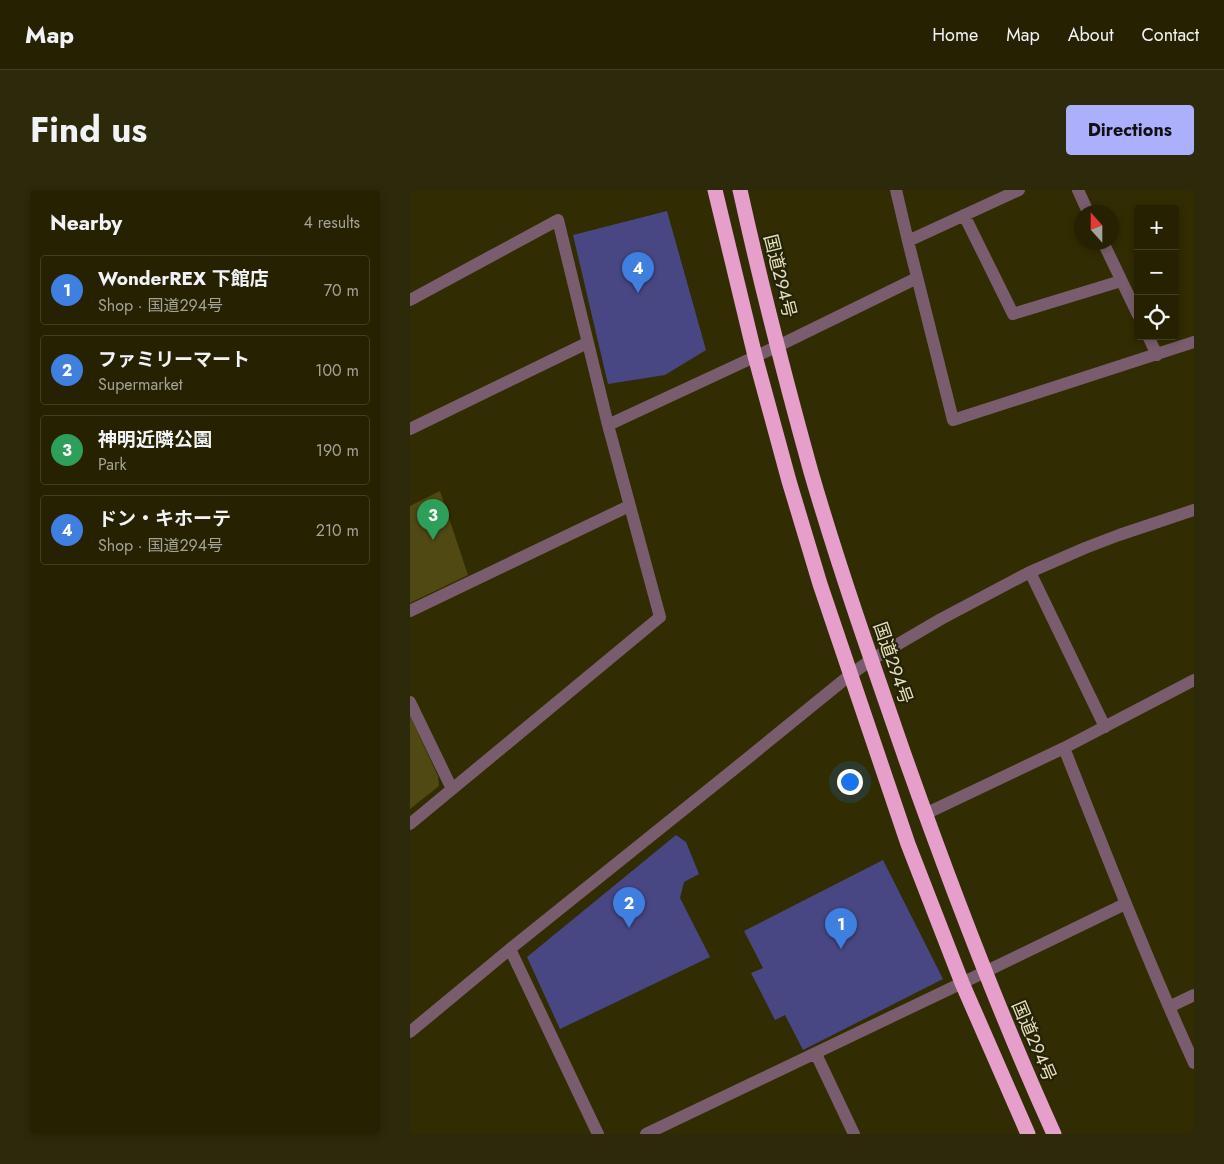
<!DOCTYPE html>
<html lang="en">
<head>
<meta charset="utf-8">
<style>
	:root { --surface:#252101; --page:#2d290b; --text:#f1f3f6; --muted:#a3a399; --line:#423e23; --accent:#acaffb }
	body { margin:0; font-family:Jost,"Noto Sans JP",sans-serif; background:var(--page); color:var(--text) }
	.controls { position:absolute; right:15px; top:15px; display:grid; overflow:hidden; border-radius:5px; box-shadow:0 2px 8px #0003 }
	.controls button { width:45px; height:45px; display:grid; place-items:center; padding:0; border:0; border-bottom:1px solid var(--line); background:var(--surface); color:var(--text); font:25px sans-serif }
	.compass { position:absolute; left:664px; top:15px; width:45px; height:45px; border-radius:50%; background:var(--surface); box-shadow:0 2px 8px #0003; rotate:339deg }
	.you { position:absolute; left:439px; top:591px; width:18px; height:18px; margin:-12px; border:4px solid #fff; border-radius:50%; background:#1a73e8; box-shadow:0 0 0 8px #1a73e833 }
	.badge { display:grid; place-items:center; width:32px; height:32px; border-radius:50%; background:var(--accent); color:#fff; font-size:16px; font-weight:700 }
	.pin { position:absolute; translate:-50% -41px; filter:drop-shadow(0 1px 2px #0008) }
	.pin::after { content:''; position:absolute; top:26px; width:18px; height:15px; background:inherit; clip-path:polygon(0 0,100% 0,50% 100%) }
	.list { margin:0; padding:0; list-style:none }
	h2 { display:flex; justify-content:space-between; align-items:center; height:65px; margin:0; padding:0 20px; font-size:21px }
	h2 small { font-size:16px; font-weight:400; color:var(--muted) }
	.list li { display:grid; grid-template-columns:32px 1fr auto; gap:15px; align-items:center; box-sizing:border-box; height:70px; margin:0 10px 10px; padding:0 10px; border:1px solid var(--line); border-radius:5px }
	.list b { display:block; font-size:19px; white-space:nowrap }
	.list p { margin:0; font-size:16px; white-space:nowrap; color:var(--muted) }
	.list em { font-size:16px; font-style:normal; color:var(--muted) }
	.icon { flex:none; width:28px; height:28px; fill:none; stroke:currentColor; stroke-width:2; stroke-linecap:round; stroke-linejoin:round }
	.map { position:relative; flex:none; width:784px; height:944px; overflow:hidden; border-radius:5px }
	header { display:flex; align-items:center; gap:30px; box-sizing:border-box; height:70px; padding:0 25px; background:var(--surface); border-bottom:1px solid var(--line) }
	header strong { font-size:24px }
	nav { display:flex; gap:28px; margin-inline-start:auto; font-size:18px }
	.intro { display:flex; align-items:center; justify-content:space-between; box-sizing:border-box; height:120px; padding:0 30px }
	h1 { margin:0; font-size:35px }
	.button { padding:12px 22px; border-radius:5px; background:var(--accent); color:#111; font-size:18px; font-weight:700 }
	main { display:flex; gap:30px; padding:0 30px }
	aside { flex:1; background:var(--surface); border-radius:5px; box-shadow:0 2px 8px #0003 }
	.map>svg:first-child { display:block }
	.green { fill:#504913 }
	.building { fill:#484784 }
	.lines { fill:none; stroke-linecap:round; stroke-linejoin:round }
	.minor { stroke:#795d6e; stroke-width:12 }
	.highway { stroke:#e59fca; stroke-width:15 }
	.labels { text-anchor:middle; stroke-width:4.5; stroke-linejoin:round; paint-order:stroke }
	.street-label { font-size:18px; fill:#e4e0bb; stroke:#25220a }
</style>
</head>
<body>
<header>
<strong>Map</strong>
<nav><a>Home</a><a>Map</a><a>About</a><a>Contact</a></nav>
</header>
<div class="intro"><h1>Find us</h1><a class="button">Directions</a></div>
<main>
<aside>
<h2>Nearby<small>4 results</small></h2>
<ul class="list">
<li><span class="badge" style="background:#3f7fe0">1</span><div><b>WonderREX 下館店</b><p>Shop · 国道294号</p></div><em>70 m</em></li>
<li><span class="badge" style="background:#3f7fe0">2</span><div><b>ファミリーマート</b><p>Supermarket</p></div><em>100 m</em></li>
<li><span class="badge" style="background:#2e9e5b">3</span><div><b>神明近隣公園</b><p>Park</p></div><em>190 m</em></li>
<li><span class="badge" style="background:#3f7fe0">4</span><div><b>ドン・キホーテ</b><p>Shop · 国道294号</p></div><em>210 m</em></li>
</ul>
</aside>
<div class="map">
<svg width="784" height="944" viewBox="0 0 784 944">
	<rect width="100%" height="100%" fill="#312c01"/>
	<path class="green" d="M30,301L58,385L0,413V316Z
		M0,526L28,586L29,596L0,619Z"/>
	<path class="building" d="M257,21L296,160L255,185L198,194L163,45Z
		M266,645L276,652L289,684L274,692L270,708L300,767L150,839L117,767Z
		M473,670L533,789L393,860L375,825L365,830L341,783L353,778L334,741Z"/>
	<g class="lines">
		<path class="minor" d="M486,0L498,51L543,230L784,152
			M668,0L678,22
			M554,25L603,124L711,91
			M498,51L609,0
			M693,52L728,125
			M0,110L148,30L198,235L250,427L0,634
			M738,146L747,165
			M198,235L368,156L507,88
			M0,239L177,153
			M620,382L695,537
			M0,421L219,316
			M0,512L42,599
			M654,558C696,664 737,770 784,873
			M515,624L654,558L784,490
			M100,759L188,944
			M759,817L784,805
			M0,842L100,759L338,568L440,485L461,470L531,429L620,382L675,358L709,345L784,320
			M406,864L444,944
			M236,944L552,793L715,714"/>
		<path class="highway" d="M305,0L345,166L379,291L410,394L498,654L552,793L618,944
			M330,0C351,95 375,188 401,282C429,378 462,472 495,567C540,694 588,821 644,944"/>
	</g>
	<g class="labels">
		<g class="street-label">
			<text transform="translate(370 86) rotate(76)" y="6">国道294号</text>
			<text transform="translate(483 473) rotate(71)" y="6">国道294号</text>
			<text transform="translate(624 851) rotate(67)" y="6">国道294号</text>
		</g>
	</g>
</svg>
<div class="controls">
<button>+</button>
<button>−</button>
<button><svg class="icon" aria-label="locate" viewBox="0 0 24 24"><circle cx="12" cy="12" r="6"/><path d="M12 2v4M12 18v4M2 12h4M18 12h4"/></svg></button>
</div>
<svg class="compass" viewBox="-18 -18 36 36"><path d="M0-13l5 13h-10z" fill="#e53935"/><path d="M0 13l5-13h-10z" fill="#a3a399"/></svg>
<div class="you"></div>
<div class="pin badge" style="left:431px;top:759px;background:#3f7fe0">1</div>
<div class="pin badge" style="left:219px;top:738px;background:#3f7fe0">2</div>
<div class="pin badge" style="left:23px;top:350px;background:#2e9e5b">3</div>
<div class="pin badge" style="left:228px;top:103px;background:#3f7fe0">4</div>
</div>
</main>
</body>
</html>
